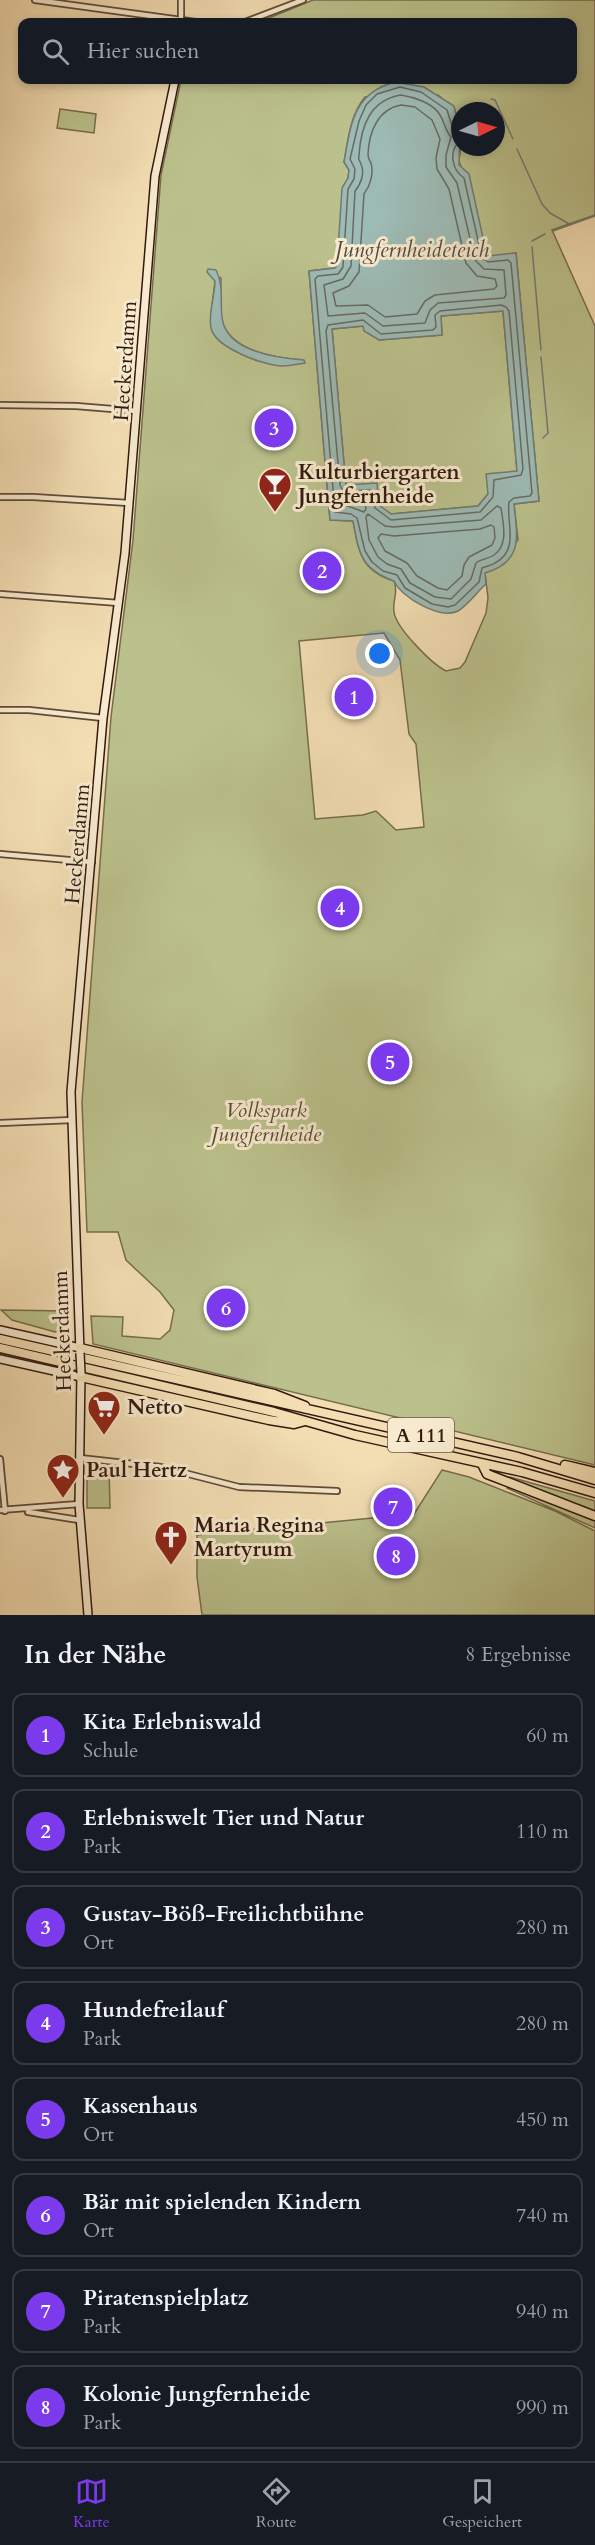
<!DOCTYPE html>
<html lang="de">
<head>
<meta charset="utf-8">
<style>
	:root { --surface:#171b24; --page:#20242c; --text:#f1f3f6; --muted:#9ea1a6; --line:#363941; --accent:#7c3aed }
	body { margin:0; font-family:Cardo,serif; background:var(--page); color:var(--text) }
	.compass { position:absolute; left:451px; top:102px; width:54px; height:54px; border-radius:50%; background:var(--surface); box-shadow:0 3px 9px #0003; rotate:85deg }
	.you { position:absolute; left:380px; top:654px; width:21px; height:21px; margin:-15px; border:4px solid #fff; border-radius:50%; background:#1a73e8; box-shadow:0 0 0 9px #1a73e833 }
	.badge { display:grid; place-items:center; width:39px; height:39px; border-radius:50%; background:var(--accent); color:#fff; font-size:20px; font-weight:700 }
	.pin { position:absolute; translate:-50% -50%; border:3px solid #fff; box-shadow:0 2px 6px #0006 }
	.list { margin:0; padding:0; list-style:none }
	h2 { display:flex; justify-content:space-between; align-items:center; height:78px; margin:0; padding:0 24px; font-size:26px }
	h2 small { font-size:20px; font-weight:400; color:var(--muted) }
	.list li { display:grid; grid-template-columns:39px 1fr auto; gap:18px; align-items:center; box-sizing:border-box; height:84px; margin:0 12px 12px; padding:0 12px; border:2px solid var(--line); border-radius:12px }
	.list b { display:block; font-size:22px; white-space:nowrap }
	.list p { margin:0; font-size:20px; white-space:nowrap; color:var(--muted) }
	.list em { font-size:20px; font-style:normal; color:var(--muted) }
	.icon { flex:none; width:33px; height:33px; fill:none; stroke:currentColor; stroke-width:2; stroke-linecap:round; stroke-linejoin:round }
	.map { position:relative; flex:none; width:595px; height:1615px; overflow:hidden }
	.search { position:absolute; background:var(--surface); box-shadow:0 3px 9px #0003; left:18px; right:18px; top:18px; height:66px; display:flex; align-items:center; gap:15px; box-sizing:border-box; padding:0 21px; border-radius:12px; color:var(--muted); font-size:22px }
	.sheet { height:846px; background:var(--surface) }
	nav { display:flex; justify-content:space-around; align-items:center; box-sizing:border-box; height:84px; border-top:2px solid var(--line); background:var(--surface); font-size:16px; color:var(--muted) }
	nav a { display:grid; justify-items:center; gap:3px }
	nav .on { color:var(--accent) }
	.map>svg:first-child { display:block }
	.green { fill:#bbc18c; stroke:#766d4e; stroke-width:1.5; fill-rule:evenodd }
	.water { fill:#9dbbb5; stroke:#727a73; stroke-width:1.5; fill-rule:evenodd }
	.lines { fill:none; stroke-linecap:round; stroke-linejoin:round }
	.shore { stroke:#686a62; stroke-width:1.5 }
	.stream { stroke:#727a73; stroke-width:1.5 }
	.street-casing { stroke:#624a39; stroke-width:8 }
	.secondary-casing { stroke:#321910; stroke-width:10 }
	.highway-casing { stroke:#321910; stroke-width:11 }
	.street { stroke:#f7eace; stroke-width:4.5 }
	.secondary { stroke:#f7eace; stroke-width:7 }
	.highway { stroke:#f3deb3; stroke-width:8 }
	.secondary-bridge-casing { stroke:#321910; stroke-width:10; stroke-linecap:butt }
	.secondary-bridge { stroke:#f7eace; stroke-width:7 }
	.labels { text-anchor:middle; stroke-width:6; stroke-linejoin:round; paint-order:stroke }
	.shield { fill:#f7eace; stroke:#6d5849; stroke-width:1.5 }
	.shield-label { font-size:20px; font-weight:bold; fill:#321910 }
	.street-label { font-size:21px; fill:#321910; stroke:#f7eace }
	.poi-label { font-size:21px; font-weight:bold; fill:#321910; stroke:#f7eace; text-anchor:start }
	.park-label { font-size:21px; font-style:italic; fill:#5b4b35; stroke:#f7eace }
	.water-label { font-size:22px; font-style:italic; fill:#524a42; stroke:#f7eace }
</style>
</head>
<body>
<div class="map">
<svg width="595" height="1615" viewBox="0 0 595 1615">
	<rect width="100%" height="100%" fill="#f3deb3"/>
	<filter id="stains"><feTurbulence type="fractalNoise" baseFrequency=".00333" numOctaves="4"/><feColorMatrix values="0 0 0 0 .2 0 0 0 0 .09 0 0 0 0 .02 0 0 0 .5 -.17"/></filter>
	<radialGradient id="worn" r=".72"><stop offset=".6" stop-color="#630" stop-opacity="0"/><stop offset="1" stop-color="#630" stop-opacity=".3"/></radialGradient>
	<path class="green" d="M313,0H595V215L552,230L595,326V1465L93,1344L91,1316L123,1317L122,1336L160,1339L170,1330L174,1310L160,1292L126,1260L118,1232H87L82,1102L111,717L133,540L161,175L181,80H572V22H259ZM438,95L455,110L460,132V111H496V147H461L459,161L462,169L466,172L487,257L516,253L539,501L514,504L518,540L485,573L488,598L486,613L465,662L460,668L446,671C432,664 396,628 394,612C392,600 399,593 394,581C360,570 359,552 353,521L330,520L309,271L335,268L337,265L349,170L344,162C348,140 350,115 365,97ZM211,274L221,278C221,292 219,308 222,321C231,352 276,358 303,360C269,369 250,361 221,342L211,314L215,281ZM384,633L400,660L409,734L416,744L424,827L396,830L376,811L363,815L315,819L299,641Z
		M60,109L96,114L94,133L57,128Z
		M503,311L517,471L488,494L478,506L391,514L346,486L332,329L364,326L379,340L442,335L441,316Z
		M1,1310L67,1311V1326L63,1330L55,1332L12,1320Z
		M87,1466L109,1467L110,1508H87Z
		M442,1470L469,1477L555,1511L595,1531V1615H202L197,1577V1535L414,1514Z
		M510,1477L595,1501V1528L507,1488Z"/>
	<path class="water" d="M395,82L424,87L454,106L460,132L459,165L469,174L487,256L516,253L539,501L514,504C517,537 524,561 485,573L486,584C477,592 468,605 458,611C440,620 401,597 394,581C360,569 359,552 353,521L330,520L309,271L335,268L337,265L342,188L348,178L349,170L344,162C351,124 353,93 395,82ZM503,311L517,471L486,474L488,494L478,506L391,514L379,505L377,483L346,485L332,329L363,326L364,331L379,340L442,335L441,316Z
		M208,269L216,270C224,285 220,301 222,317C225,351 276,358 304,360L305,363C298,364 290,366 282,366C264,365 215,348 211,328C208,313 215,296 215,281L207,272Z"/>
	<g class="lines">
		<path class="shore" d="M401,95C414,97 433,103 440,115C445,123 445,130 451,137L446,155V167L457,183L475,260L484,269L504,270L506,295L504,298L438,303L430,310L425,323L383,326L365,313L328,316L324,285L343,279L351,266L355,191C361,184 365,173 361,164C359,158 358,162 359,155C361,126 370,100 401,95Z
			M401,105L415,107L432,120L440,139L436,158L437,169L449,189L466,263L477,276L495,279L497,286L494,289L435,295L425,301L417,314L385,317L368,305L336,306L333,293L349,286L359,272L364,194C370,186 374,174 371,163C369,159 368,159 368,154C369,132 378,109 401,105Z
			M460,130L452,126L447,110L421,92L400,87L377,94L366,105L359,121L350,159L355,169L354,179L348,189L343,267L338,274L318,276L315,279L335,512L351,514L357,518L365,551L372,562L383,571L397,575L405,588L432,604L448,607L455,605L479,582L482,568C486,566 491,566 495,563C520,550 506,523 509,502L514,498L530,496L532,493L511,263L508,260L488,262L482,258L464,178C452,170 448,151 460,141
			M501,305L506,307L509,311L523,469L521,475L494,480L493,497L480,512L391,520L375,508L371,490L347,491L342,489L340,485L326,331L328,325L363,320L381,334L433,330L436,327L435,315L440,311Z
			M364,498L366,509L364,512L342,504L344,499Z
			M497,506L501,508C503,523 509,545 494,555C488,559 481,559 476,563L471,579L451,599L435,597L410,583L401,569L387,564L378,557L369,540L366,517L368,514L385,526L393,527L481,520Z
			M491,525L494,527L495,538L492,545L469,557L464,565L462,576L447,590L438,588L417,576L407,563L385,551L378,538L381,534L394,536L480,529Z"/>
		<path class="stream" d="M491,99L495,100L513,139
			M517,149L542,204L550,213L571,225
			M553,231L595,216
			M532,241L545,234
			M532,247L541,350
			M541,357L548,433L543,438"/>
		<g class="street-casing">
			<path id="street" d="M35,0L196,22
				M181,21V0
				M245,22L303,0
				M0,405L76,406L137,411
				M0,497H33L129,503
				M0,594L119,603
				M0,710H29L103,718
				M0,854L92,862
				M0,1123L72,1120
				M80,1458L161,1467L239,1487L337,1491
				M0,1459L5,1511
				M0,1510L79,1504
				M28,1512L79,1520"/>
		</g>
		<g class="secondary-casing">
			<path id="secondary" d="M181,22V21
				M0,1330L80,1348
				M80,1352L71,1092L103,718L125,553L155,176L175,80
				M0,1359L81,1377
				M81,1373L79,1504L88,1615"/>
		</g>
		<g class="highway-casing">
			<path id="highway" d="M0,1339L518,1457L595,1480
				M0,1348L274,1412L355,1435L522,1472L595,1493
				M80,1348L274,1394L305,1406
				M81,1377L269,1420L294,1424L305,1421
				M482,1464L487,1474L595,1516
				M565,1465L595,1472"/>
		</g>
		<use href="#street" class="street"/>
		<use href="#secondary" class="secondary"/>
		<use href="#highway" class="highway"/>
		<g class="secondary-bridge-casing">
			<path id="secondary-bridge" d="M80,1353L81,1373"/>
		</g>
		<use href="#secondary-bridge" class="secondary-bridge"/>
	</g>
	<defs>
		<g id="bar-pin" transform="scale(1.725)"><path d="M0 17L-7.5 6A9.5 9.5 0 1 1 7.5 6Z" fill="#8f2418" stroke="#f7eace"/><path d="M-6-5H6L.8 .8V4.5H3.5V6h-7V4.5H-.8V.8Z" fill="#fff"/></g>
		<g id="supermarket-pin" transform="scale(1.725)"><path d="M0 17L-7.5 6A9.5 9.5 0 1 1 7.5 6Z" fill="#8f2418" stroke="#f7eace"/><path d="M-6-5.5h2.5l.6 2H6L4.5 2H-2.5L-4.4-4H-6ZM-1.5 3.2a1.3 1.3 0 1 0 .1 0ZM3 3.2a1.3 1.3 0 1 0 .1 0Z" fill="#fff"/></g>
		<g id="sight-pin" transform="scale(1.725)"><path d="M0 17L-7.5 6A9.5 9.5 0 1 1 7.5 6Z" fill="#8f2418" stroke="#f7eace"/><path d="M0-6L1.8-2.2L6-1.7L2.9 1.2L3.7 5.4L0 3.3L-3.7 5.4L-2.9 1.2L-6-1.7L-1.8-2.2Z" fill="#fff"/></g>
		<g id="church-pin" transform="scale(1.725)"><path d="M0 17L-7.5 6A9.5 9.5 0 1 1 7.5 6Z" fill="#8f2418" stroke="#f7eace"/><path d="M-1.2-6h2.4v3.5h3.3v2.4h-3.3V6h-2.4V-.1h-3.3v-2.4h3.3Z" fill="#fff"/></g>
	</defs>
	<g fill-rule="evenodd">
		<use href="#bar-pin" x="275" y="484"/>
		<use href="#supermarket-pin" x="104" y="1407"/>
		<use href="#sight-pin" x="63" y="1470"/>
		<use href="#church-pin" x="171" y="1537"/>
	</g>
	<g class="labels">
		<rect class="shield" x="388" y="1418" width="66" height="34" rx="4.5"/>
		<g class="shield-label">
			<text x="421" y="1442">A 111</text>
		</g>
		<g class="street-label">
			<text transform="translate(125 361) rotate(-86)" y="7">Heckerdamm</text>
			<text transform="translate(77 844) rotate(-85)" y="7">Heckerdamm</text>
			<text transform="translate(62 1331) rotate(-92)" y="7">Heckerdamm</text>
		</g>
		<g class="poi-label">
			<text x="298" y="479">Kulturbiergarten<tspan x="298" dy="24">Jungfernheide</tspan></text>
			<text x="127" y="1414">Netto</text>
			<text x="86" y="1477">Paul Hertz</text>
			<text x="194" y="1532">Maria Regina<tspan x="194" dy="24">Martyrum</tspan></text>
		</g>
		<g class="park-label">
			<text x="266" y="1117">Volkspark<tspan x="266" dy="24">Jungfernheide</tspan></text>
		</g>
		<g class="water-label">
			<text x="412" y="257">Jungfernheideteich</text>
		</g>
	</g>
	<rect width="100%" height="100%" filter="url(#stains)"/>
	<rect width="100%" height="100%" fill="url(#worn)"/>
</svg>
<svg class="compass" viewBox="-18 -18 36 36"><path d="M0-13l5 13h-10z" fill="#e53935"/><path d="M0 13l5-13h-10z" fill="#9ea1a6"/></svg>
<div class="you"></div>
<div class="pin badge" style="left:354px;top:697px">1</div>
<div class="pin badge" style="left:322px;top:571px">2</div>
<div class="pin badge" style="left:274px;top:428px">3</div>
<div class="pin badge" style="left:340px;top:908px">4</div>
<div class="pin badge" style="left:390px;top:1062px">5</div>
<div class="pin badge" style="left:226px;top:1308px">6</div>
<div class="pin badge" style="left:393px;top:1507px">7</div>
<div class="pin badge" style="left:396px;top:1556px">8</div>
<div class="search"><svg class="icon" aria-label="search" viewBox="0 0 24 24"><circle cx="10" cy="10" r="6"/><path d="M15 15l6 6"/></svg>Hier suchen</div>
</div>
<section class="sheet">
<h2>In der Nähe<small>8 Ergebnisse</small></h2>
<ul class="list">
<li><span class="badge">1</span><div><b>Kita Erlebniswald</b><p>Schule</p></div><em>60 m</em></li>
<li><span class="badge">2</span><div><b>Erlebniswelt Tier und Natur</b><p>Park</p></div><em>110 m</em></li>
<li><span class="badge">3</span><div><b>Gustav-Böß-Freilichtbühne</b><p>Ort</p></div><em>280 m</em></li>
<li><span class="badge">4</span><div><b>Hundefreilauf</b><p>Park</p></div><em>280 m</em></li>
<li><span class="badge">5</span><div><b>Kassenhaus</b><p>Ort</p></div><em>450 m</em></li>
<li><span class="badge">6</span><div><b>Bär mit spielenden Kindern</b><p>Ort</p></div><em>740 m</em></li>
<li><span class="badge">7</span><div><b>Piratenspielplatz</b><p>Park</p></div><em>940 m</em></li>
<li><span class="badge">8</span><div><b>Kolonie Jungfernheide</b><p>Park</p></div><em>990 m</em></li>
</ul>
</section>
<nav>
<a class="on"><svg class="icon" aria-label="map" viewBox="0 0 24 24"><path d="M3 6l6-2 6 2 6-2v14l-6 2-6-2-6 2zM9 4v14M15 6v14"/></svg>Karte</a>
<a><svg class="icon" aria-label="directions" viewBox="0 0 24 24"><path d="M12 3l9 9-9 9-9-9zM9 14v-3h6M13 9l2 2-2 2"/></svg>Route</a>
<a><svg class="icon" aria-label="saved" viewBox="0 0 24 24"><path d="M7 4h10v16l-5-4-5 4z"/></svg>Gespeichert</a>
</nav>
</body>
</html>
